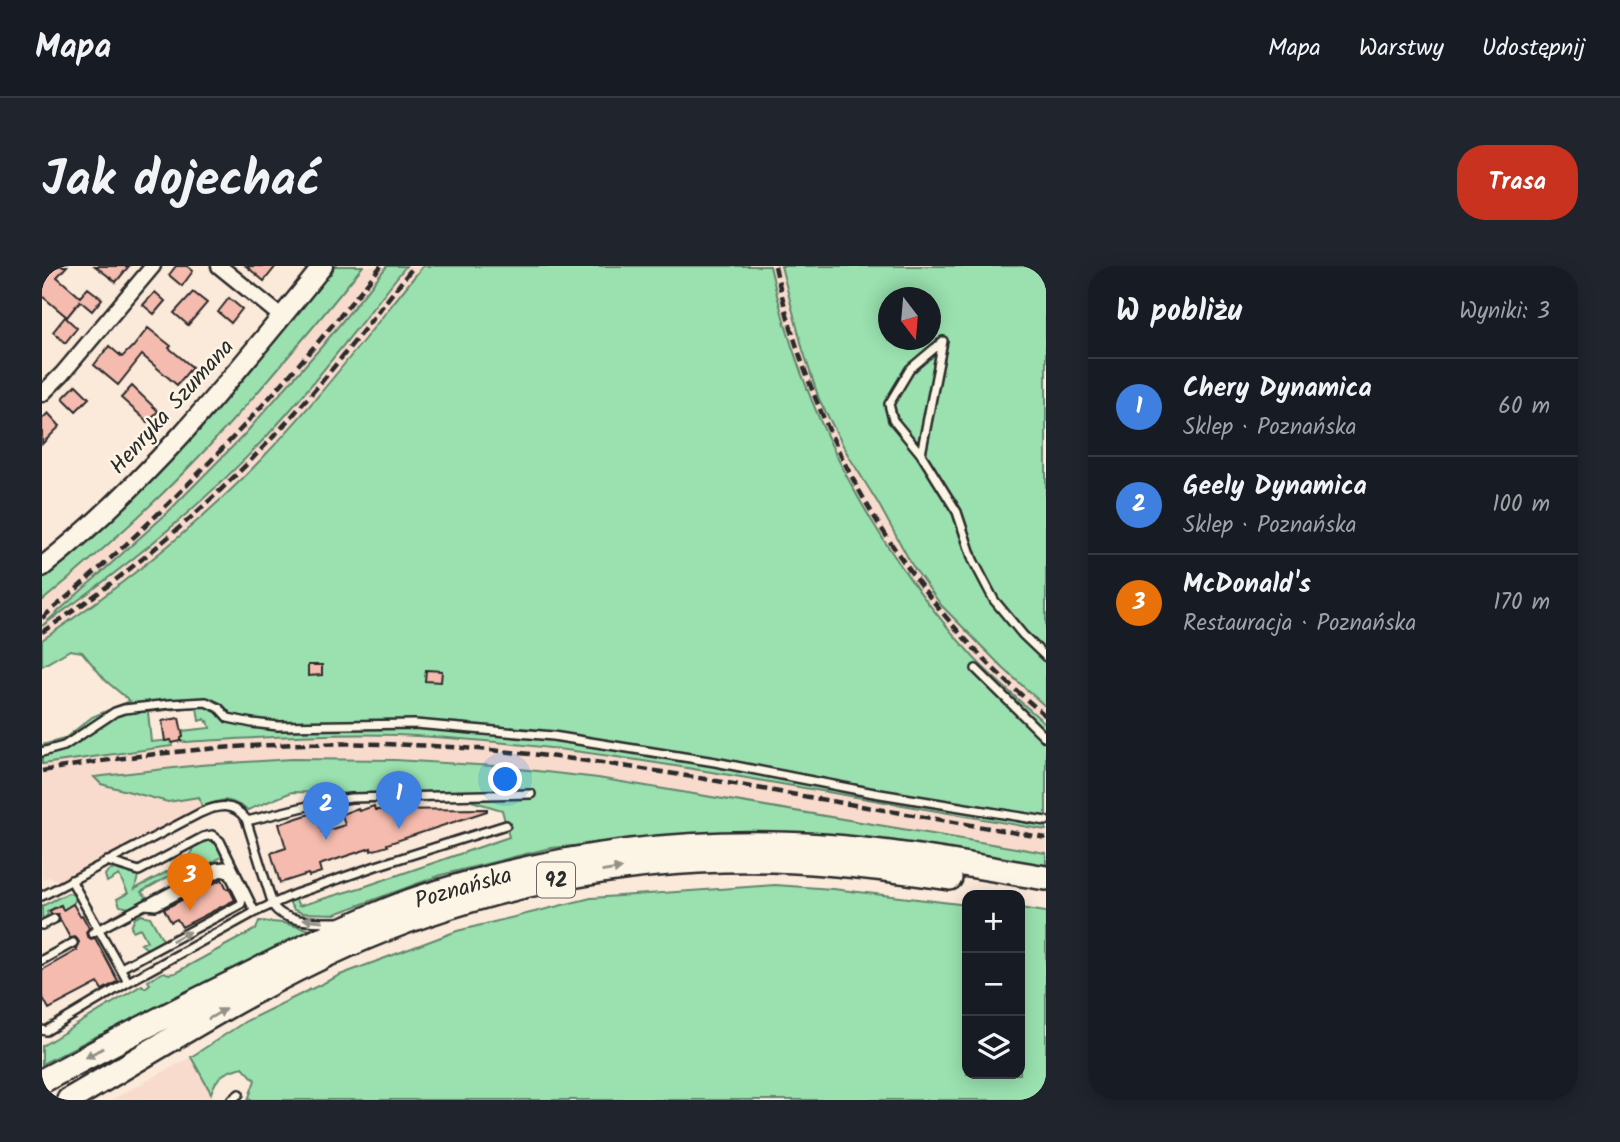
<!DOCTYPE html>
<html lang="pl">
<head>
<meta charset="utf-8">
<style>
	:root { --surface:#171b24; --page:#20242c; --text:#f1f3f6; --muted:#9ea1a6; --line:#363941; --accent:#c8321e }
	body { margin:0; font-family:Kalam,sans-serif; background:var(--page); color:var(--text) }
	.controls { position:absolute; right:21px; bottom:21px; display:grid; overflow:hidden; border-radius:14px; box-shadow:0 4px 18px #0003 }
	.controls button { width:63px; height:63px; display:grid; place-items:center; padding:0; border:0; border-bottom:2px solid var(--line); background:var(--surface); color:var(--text); font:35px sans-serif }
	.compass { position:absolute; left:836px; top:21px; width:63px; height:63px; border-radius:50%; background:var(--surface); box-shadow:0 4px 18px #0003; rotate:164deg }
	.you { position:absolute; left:464px; top:514px; width:24px; height:24px; margin:-18px; border:5px solid #fff; border-radius:50%; background:#1a73e8; box-shadow:0 0 0 10px #1a73e833 }
	.badge { display:grid; place-items:center; width:46px; height:46px; border-radius:50%; background:var(--accent); color:#fff; font-size:23px; font-weight:700 }
	.pin { position:absolute; translate:-50% -58px; filter:drop-shadow(0 2px 4px #0008) }
	.pin::after { content:''; position:absolute; top:37px; width:24px; height:21px; background:inherit; clip-path:polygon(0 0,100% 0,50% 100%) }
	.list { margin:0; padding:0; list-style:none }
	h2 { display:flex; justify-content:space-between; align-items:center; height:91px; margin:0; padding:0 28px; font-size:30px }
	h2 small { font-size:23px; font-weight:400; color:var(--muted) }
	.list li { display:grid; grid-template-columns:46px 1fr auto; gap:21px; align-items:center; box-sizing:border-box; height:98px; padding:0 28px; border-top:2px solid var(--line) }
	.list b { display:block; font-size:26px; white-space:nowrap }
	.list p { margin:0; font-size:23px; white-space:nowrap; color:var(--muted) }
	.list em { font-size:23px; font-style:normal; color:var(--muted) }
	.icon { flex:none; width:38px; height:38px; fill:none; stroke:currentColor; stroke-width:2; stroke-linecap:round; stroke-linejoin:round }
	.map { position:relative; flex:none; width:1004px; height:834px; overflow:hidden; border-radius:28px }
	header { display:flex; align-items:center; gap:42px; box-sizing:border-box; height:98px; padding:0 35px; background:var(--surface); border-bottom:2px solid var(--line) }
	header strong { font-size:33px }
	nav { display:flex; gap:38px; margin-inline-start:auto; font-size:24px }
	.intro { display:flex; align-items:center; justify-content:space-between; box-sizing:border-box; height:168px; padding:0 42px }
	h1 { margin:0; font-size:49px }
	.button { padding:18px 32px; border-radius:28px; background:var(--accent); color:#fff; font-size:24px; font-weight:700 }
	main { display:flex; gap:42px; padding:0 42px }
	aside { flex:1; background:var(--surface); border-radius:28px; box-shadow:0 4px 18px #0003 }
	.map>svg:first-child { display:block }
	.built { fill:#f9dbcd }
	.green { fill:#9ae1af; stroke:#62866d; stroke-width:2; fill-rule:evenodd }
	.building { fill:#f5bbae; stroke:#2b2b2b; stroke-width:2 }
	.lines { fill:none; stroke-linecap:round; stroke-linejoin:round }
	.service-casing { stroke:#2b2b2b; stroke-width:12 }
	.minor-casing { stroke:#2b2b2b; stroke-width:19 }
	.tertiary-casing { stroke:#2b2b2b; stroke-width:23 }
	.primary-casing { stroke:#2b2b2b; stroke-width:28 }
	.service { stroke:#fcf5e5; stroke-width:7 }
	.minor { stroke:#fcf5e5; stroke-width:14 }
	.tertiary { stroke:#fcf5e5; stroke-width:18 }
	.primary { stroke:#fcf5e5; stroke-width:23 }
	.rail { stroke:#2b2b2b; stroke-width:4.5; stroke-dasharray:10 5; stroke-linecap:butt }
	.oneway { fill:#949088 }
	.labels { text-anchor:middle; stroke-width:5; stroke-linejoin:round; paint-order:stroke }
	.shield { fill:#fcf5e5; stroke:#6a6863; stroke-width:2 }
	.shield-label { font-size:21px; font-weight:bold; fill:#2b2b2b }
	.street-label { font-size:23px; fill:#2b2b2b; stroke:#fcf5e5 }
</style>
</head>
<body>
<header>
<strong>Mapa</strong>
<nav><a>Mapa</a><a>Warstwy</a><a>Udostępnij</a></nav>
</header>
<div class="intro"><h1>Jak dojechać</h1><a class="button">Trasa</a></div>
<main>
<div class="map">
<svg width="1004" height="834" viewBox="0 0 1004 834">
	<rect width="100%" height="100%" fill="#fbe9da"/>
	<filter id="ink" filterUnits="userSpaceOnUse"><feTurbulence type="fractalNoise" baseFrequency=".0143" numOctaves="2"/><feDisplacementMap in="SourceGraphic" scale="14" xChannelSelector="R" yChannelSelector="G"/><feConvolveMatrix kernelMatrix="1 2 1 2 8 2 1 2 1" color-interpolation-filters="sRGB"/></filter>
	<g filter="url(#ink)">
		<path class="built" d="M321,0H345L281,79L201,170L123,249L2,358L47,327L91,294L133,259L190,206L243,151L364,0H381L266,142L199,214L161,250L100,303L61,332L0,374V335L29,311L111,237L189,157L266,68Z
			M728,0H739L761,84L778,133L806,189L836,237L870,299L899,339L962,403L1004,441V458L972,431L935,394L892,345L862,304L822,243L796,194L761,113L751,87L736,36Z
			M257,469H354L450,476L559,489L667,506L1004,564V587L556,512L452,500L353,494L250,493L158,499L126,536L158,531L160,541L19,616L6,611L0,614V498L130,480L137,478L136,476L139,475L143,476Z
			M149,791L174,834H69Z"/>
		<path class="green" d="M289,0H321C279,52 235,105 190,155C132,220 67,280 0,335V308Z
			M345,0H364C324,50 285,102 243,150C172,231 88,299 0,360L123,249L201,170L281,79Z
			M381,0H728C761,148 831,281 933,393C955,416 980,437 1004,458V564C910,548 816,532 722,515C601,494 478,474 355,469C284,467 213,472 143,476L139,475V472L141,471L140,465L168,462L166,455L164,456L163,453L157,455L155,441L106,446L109,476L129,474L130,480L0,498V479L22,473L50,451L88,435L64,415L40,386L28,384L0,400V374C71,326 137,275 198,215C265,149 322,73 381,0Z
			M739,0H1004V441L962,403L899,339L870,299L836,237L806,189L777,133L761,84ZM846,32H888V74H846Z
			M250,493L353,494L452,500L556,512L1004,587V602L907,585L760,567L660,569L508,582L399,609L293,648L261,647L252,644L247,636L254,634L257,640L324,620L467,571L460,544L402,527L322,528L250,526L206,544C184,532 184,531 160,541L157,531L126,536L59,518L52,511L158,499Z
			M167,574L175,578L181,590L158,603L149,598L99,626L106,632L87,642L78,640L75,633L86,627L77,609L65,616L63,609L66,605L73,603L96,610L93,623L147,594L151,581Z
			M733,619L791,623L925,639V808H978V642L1004,646V834H206L213,814L201,801C184,805 175,809 169,827L149,791L204,755L298,709L415,665L549,632Z
			M26,627L30,628L34,633L31,638L21,644L18,639L5,646L6,649L0,653V640Z
			M99,649L108,651L121,674L105,683L99,678L105,675L98,662L91,665L89,661L93,652Z
			M217,655L241,657L273,665L84,759L53,771L0,798V780L100,719L103,722L108,718L106,715L122,706L127,708L133,707L214,663Z"/>
		<path class="building" d="M0,0H25L15,11L38,31L46,22L60,33L50,45L38,35L25,51L0,30Z
			M53,0H87L74,16Z
			M134,0H145L151,5L140,20L127,9Z
			M204,0H234L222,15Z
			M113,26L123,35L112,48L101,39Z
			M151,26L165,37L146,59L132,47Z
			M187,32L200,43L189,57L176,46Z
			M23,51L35,62L23,77L11,66Z
			M106,62L129,80L127,82L150,101L135,119L100,89L76,119L52,99L67,80L80,91L90,81H91Z
			M34,119L47,132L34,145L21,132Z
			M90,120L116,145L106,156L79,132Z
			M6,147L18,160L0,178V153Z
			M266,399H280V409L266,410Z
			M384,404L400,405L399,416L383,415Z
			M137,452L141,471L139,472V475L130,477L129,474L123,475L120,455Z
			M332,540L333,544L445,543V545L345,578L346,580L329,585V582L277,599L279,606L267,610L266,608L238,617L229,587L244,582L237,558L274,546L280,566L303,559L300,548L316,542L317,545Z
			M180,613L185,623L187,622L193,634L140,661L135,653L129,656L122,643Z
			M31,638L38,650L40,649L47,662L44,666L45,670L49,673L53,672L76,715L60,724L56,717L7,743L0,730V704L35,684L34,682L37,676L34,671L28,672L19,655L17,656L18,653L16,648H9L7,645L19,639L21,644Z"/>
		<g class="lines">
			<g class="service-casing">
				<path id="service" d="M901,75L879,188L915,246L931,294L952,334L981,369L1004,391
					M879,188L851,154L847,138L868,103L900,76
					M934,403L1004,472
					M0,486L22,480L73,446L82,443L128,438L164,436L177,442L186,452L210,457L236,460L373,458L511,470L673,496L832,527L1004,555
					M205,555L278,537L309,532L489,528
					M65,595L97,605L161,571L170,569L178,575L213,646
					M29,614L86,716
					M0,630L158,547C176,539 191,536 204,553L231,639C241,658 279,656 298,656
					M0,659L12,653
					M50,667L174,601L183,600L192,607
					M0,694L31,677
					M79,702L199,638L200,634L187,608L179,606L114,640L103,639
					M0,764L4,765L86,716L213,646L253,628L334,600L464,559
					M189,834L197,828"/>
			</g>
			<g class="minor-casing">
				<path id="minor" d="M177,0L240,51
					M0,128L20,108L111,0"/>
			</g>
			<g class="tertiary-casing">
				<path id="tertiary" d="M0,301C109,215 194,107 281,0"/>
			</g>
			<g class="primary-casing">
				<path id="primary" d="M0,815C67,779 134,744 202,711C256,684 310,657 366,636C391,627 417,620 442,613C537,588 633,576 731,578C823,579 914,597 1004,612
					M27,834C118,781 207,723 304,680C436,621 585,590 730,594C790,596 849,603 908,612"/>
			</g>
			<use href="#service" class="service"/>
			<use href="#minor" class="minor"/>
			<use href="#tertiary" class="tertiary"/>
			<use href="#primary" class="primary"/>
			<path class="rail" d="M733,0C771,175 865,336 1004,450
				M0,352C128,246 235,129 339,0
				M0,366C90,307 171,237 243,158C289,107 330,53 372,0
				M0,505C129,481 260,473 391,480C505,486 619,505 732,525C823,541 913,556 1004,572"/>
		</g>
		<defs><path id="oneway-solid" d="M-6-.8H1V-3.2L6.5 0L1 3.2V.8H-6Z" transform="scale(1.75)"/></defs>
		<g class="oneway">
			<use href="#oneway-solid" transform="translate(570 604) rotate(-9)"/>
			<use href="#oneway-solid" transform="translate(271 654) rotate(-174)"/>
			<use href="#oneway-solid" transform="translate(139 670) rotate(-28)"/>
			<use href="#oneway-solid" transform="translate(175 748) rotate(-30)"/>
			<use href="#oneway-solid" transform="translate(52 787) rotate(152)"/>
		</g>
	</g>
	<g class="labels">
		<rect class="shield" x="495" y="596.5" width="38" height="35" rx="5"/>
		<g class="shield-label">
			<text x="514" y="621">92</text>
		</g>
		<g class="street-label">
			<text transform="translate(129 140) rotate(-48)" y="8">Henryka Szumana</text>
			<text transform="translate(421 621) rotate(-16)" y="8">Poznańska</text>
		</g>
	</g>
</svg>
<div class="controls">
<button>+</button>
<button>−</button>
<button><svg class="icon" aria-label="layers" viewBox="0 0 24 24"><path d="M12 4l9 5-9 5-9-5zM3 14l9 5 9-5"/></svg></button>
</div>
<svg class="compass" viewBox="-18 -18 36 36"><path d="M0-13l5 13h-10z" fill="#e53935"/><path d="M0 13l5-13h-10z" fill="#9ea1a6"/></svg>
<div class="you"></div>
<div class="pin badge" style="left:357px;top:563px;background:#3f7fe0">1</div>
<div class="pin badge" style="left:284px;top:574px;background:#3f7fe0">2</div>
<div class="pin badge" style="left:148px;top:645px;background:#e8710a">3</div>
</div>
<aside>
<h2>W pobliżu<small>Wyniki: 3</small></h2>
<ul class="list">
<li><span class="badge" style="background:#3f7fe0">1</span><div><b>Chery Dynamica</b><p>Sklep · Poznańska</p></div><em>60 m</em></li>
<li><span class="badge" style="background:#3f7fe0">2</span><div><b>Geely Dynamica</b><p>Sklep · Poznańska</p></div><em>100 m</em></li>
<li><span class="badge" style="background:#e8710a">3</span><div><b>McDonald's</b><p>Restauracja · Poznańska</p></div><em>170 m</em></li>
</ul>
</aside>
</main>
</body>
</html>
